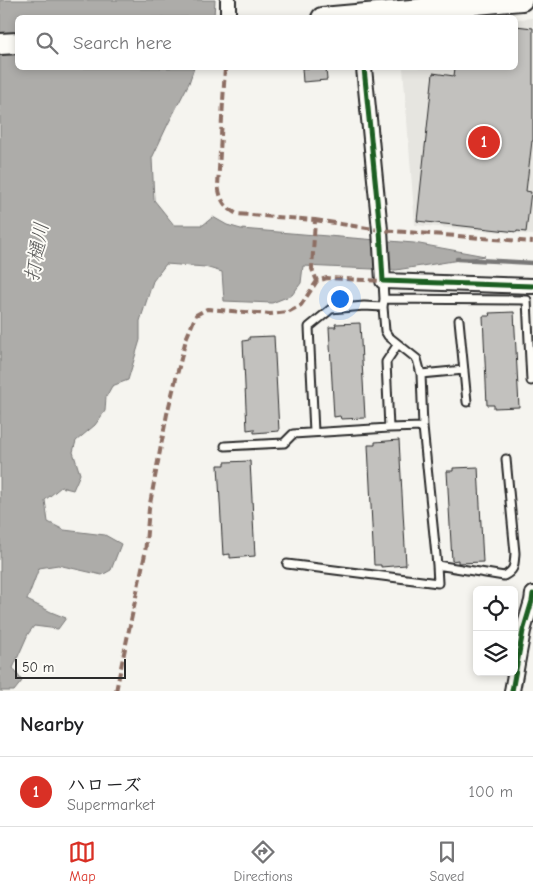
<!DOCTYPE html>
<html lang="en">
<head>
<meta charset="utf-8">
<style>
	:root { --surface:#fff; --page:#f6f6f6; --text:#202124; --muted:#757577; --line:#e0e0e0; --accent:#d93025 }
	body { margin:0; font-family:"Comic Neue","Klee One",sans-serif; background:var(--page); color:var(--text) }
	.controls { position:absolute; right:15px; bottom:15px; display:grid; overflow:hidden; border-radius:8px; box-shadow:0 2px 8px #0003 }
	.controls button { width:45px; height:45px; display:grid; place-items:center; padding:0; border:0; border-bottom:1px solid var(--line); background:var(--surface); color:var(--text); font:25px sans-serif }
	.scale { position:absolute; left:15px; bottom:12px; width:111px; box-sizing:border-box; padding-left:5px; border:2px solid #2b2b2b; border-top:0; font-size:14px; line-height:18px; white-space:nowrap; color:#2b2b2b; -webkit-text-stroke:4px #fdfcf7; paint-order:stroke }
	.you { position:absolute; left:339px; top:298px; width:18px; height:18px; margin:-12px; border:4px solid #fff; border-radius:50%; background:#1a73e8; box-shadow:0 0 0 8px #1a73e833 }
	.badge { display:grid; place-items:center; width:32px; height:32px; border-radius:50%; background:var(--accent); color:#fff; font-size:16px; font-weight:700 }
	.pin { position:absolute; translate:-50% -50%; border:2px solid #fff; box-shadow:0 1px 5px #0006 }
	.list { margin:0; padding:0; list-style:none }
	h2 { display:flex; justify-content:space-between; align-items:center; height:65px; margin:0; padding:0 20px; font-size:21px }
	h2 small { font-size:16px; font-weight:400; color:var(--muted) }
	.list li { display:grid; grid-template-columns:32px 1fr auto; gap:15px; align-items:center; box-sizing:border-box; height:70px; padding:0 20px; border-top:1px solid var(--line) }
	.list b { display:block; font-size:19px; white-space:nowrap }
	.list p { margin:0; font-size:16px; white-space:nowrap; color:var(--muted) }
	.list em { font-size:16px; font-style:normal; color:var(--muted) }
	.icon { flex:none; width:28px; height:28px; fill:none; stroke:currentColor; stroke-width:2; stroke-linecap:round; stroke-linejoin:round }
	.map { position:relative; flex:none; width:533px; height:691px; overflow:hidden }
	.search { position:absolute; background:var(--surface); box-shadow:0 2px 8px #0003; left:15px; right:15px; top:15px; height:55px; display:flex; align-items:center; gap:12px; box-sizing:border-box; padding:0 18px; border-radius:8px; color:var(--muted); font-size:19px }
	.sheet { height:135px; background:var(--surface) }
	nav { display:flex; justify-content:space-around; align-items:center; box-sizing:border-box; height:70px; border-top:1px solid var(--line); background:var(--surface); font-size:14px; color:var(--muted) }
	nav a { display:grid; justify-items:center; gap:2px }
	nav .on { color:var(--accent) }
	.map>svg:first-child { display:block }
	.built { fill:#e6e5e0 }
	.water { fill:#adaca9; stroke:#797877 }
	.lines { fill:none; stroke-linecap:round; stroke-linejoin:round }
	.stream { stroke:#797877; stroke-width:4.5 }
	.building { fill:#c2c1be; stroke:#2b2b2b }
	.service-casing { stroke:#2b2b2b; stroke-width:11 }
	.minor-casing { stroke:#2b2b2b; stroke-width:18 }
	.secondary-casing { stroke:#2b2b2b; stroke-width:24 }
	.service { stroke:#fdfcf7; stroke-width:7 }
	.minor { stroke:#fdfcf7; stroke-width:14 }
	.secondary { stroke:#fdfcf7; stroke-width:20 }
	.quiet { stroke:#8d6e63; stroke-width:4; stroke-dasharray:8 4; stroke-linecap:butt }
	.cycleway-casing { stroke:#fdfcf7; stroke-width:8 }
	.cycleway { stroke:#1b5e20; stroke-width:5 }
	.labels { text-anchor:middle; stroke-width:4; stroke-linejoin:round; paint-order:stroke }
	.water-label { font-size:20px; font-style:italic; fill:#585857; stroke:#fdfcf7 }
</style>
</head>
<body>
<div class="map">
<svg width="533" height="691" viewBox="0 0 533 691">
	<rect width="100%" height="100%" fill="#f5f4ef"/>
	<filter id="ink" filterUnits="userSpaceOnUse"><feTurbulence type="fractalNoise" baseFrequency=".02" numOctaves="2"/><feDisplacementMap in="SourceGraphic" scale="10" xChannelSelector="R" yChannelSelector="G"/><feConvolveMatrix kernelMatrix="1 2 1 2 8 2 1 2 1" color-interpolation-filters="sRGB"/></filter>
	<g filter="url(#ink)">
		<path class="built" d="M533,18V235L415,225L403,68H516V19Z"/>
		<path class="water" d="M0,0H215L214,17L18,18V68H194L189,83L168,124L152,158L154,200L174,225H203L213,217L227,225L241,229L414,243L485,256L396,270L303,266L301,283L292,295L272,303L224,301L222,272L205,267L166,264L153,281L140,321V340L128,380L112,386L106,397L105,411L95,425L76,441L73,452L80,474L73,490L61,487L45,500L48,522L64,530L105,535L121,544L111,570L102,575L58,565L39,568L27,600L51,612L66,618L58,629L34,626L28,634L13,668L22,681L14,691H0Z"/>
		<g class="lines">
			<path class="stream" d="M457,259L533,263"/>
		</g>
		<path class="building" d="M516,26L533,28V141H532L526,191L531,192L526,232L517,231V232L417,221L433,73L454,76L455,68H516Z
			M302,68H326L327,80L303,82Z
			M514,312L519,407L494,408V405H487L483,316H490L489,313Z
			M360,323L365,418L341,419L340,416L334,417L329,327H336L335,324Z
			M274,336L279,431L254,433V429L247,430L243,341L249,340V337Z
			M399,440L406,565L381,567V565H374L368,445H375V442Z
			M250,461L255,556L230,558V554L223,555L218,465H225V462Z
			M478,467L483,562L458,563V560L452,561L447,471H453V468Z"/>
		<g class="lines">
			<g class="service-casing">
				<path id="service" d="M383,281L384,299L527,300L531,381
					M383,307L385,331L388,336L417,359L421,374L464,370
					M459,320L467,402
					M398,344L386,362L389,428L423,427
					M421,374L423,427L437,565L504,576C515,570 514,566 515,553L506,459
					M314,432L309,327L331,309L364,306L383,307L384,299
					M225,446L284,443L293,434L389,428
					M287,564L438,583L437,565"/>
			</g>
			<g class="minor-casing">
				<path id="minor" d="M228,18V0
					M364,68L380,230L383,281L533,286
					M512,691L523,631L532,601L533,594"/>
			</g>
			<g class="secondary-casing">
				<path id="secondary" d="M322,18L522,0
					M0,44L18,43"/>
			</g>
			<use href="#service" class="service"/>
			<use href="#minor" class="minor"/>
			<use href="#secondary" class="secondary"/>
			<path class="quiet" d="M225,68L218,186C221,200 223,206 237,214L315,220L312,269L317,281
				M315,220L380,230L533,242
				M116,691L145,554L149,509L167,414L186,339L196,315L207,309L270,314L288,312L301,305L317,281L327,278L383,281"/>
			<g class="cycleway-casing">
				<path id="cycleway" d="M364,68L380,230L383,281L533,286
					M512,691L523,631L532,601L533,594"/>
			</g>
			<use href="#cycleway" class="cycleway"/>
		</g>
	</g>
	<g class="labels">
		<g class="water-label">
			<text transform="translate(36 252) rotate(-80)" y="7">打樋川</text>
		</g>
	</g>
</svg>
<div class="controls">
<button><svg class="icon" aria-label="locate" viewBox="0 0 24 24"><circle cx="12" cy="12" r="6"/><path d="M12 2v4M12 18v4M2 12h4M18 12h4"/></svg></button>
<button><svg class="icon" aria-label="layers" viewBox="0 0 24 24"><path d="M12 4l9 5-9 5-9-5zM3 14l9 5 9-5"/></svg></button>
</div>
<div class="scale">50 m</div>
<div class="you"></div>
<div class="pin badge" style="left:484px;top:142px">1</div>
<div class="search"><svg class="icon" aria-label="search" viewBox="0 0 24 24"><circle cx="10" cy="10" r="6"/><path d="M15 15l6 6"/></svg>Search here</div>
</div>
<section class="sheet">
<h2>Nearby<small></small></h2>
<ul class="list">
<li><span class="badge">1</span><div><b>ハローズ</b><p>Supermarket</p></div><em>100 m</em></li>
</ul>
</section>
<nav>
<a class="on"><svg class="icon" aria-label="map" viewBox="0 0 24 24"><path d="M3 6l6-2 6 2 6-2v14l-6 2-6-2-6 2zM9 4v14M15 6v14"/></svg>Map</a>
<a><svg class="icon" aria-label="directions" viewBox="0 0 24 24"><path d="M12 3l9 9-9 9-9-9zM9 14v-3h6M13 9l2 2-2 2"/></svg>Directions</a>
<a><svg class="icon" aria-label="saved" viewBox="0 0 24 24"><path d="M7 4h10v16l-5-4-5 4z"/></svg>Saved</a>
</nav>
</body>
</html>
